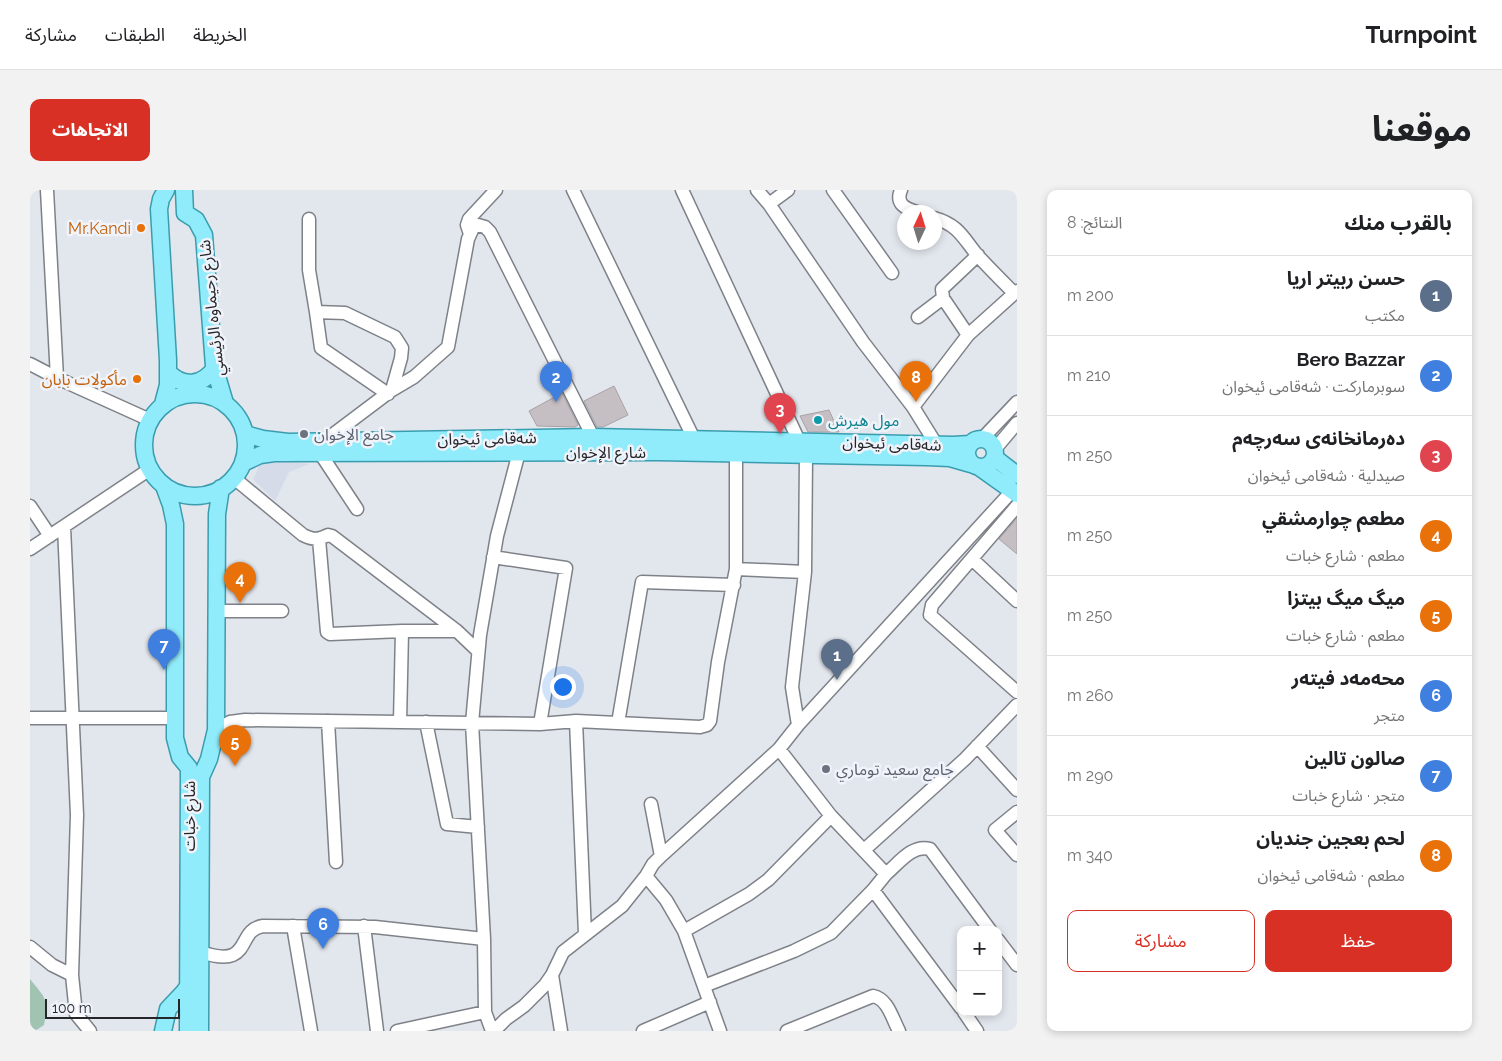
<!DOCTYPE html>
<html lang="ar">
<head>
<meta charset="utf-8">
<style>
	:root { --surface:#fff; --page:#f2f2f2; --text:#202124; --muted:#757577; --line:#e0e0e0; --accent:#d93025 }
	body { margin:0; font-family:Raleway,"Noto Sans Arabic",sans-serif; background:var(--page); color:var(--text); direction:rtl }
	.controls { position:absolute; right:15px; bottom:15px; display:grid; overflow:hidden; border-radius:10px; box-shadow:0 2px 8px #0003 }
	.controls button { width:45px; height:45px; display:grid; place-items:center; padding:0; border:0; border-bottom:1px solid var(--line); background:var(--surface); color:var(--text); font:25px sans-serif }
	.compass { position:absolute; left:867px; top:15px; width:45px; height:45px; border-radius:50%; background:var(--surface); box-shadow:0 2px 8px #0003; rotate:4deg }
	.scale { position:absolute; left:15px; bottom:12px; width:135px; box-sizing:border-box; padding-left:5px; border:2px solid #252629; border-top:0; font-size:14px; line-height:18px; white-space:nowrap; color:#252629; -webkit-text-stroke:4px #f0f3fa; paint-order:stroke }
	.you { position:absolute; left:532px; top:496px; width:18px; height:18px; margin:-12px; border:4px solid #fff; border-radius:50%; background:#1a73e8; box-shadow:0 0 0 8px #1a73e833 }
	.badge { display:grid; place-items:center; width:32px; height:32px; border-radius:50%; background:var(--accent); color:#fff; font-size:16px; font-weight:700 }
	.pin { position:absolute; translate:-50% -41px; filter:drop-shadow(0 1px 2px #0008) }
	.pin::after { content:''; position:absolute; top:26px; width:18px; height:15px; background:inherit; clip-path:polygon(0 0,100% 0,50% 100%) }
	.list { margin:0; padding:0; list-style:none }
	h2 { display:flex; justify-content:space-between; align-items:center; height:65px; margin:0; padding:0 20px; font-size:21px }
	h2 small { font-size:16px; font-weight:400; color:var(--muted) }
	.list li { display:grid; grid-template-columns:32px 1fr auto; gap:15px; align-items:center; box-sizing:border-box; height:80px; padding:0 20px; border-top:1px solid var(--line) }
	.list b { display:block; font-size:19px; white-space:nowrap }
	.list p { margin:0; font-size:16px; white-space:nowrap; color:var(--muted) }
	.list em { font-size:16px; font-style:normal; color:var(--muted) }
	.actions { display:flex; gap:10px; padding:15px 20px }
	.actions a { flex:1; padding:11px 0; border:1px solid var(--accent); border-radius:10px; text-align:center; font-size:18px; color:var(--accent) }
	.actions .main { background:var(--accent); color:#fff }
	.map { position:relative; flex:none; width:987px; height:841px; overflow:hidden; direction:ltr; border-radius:10px }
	header { display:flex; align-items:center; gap:30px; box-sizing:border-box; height:70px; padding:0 25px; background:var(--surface); border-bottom:1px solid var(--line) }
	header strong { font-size:24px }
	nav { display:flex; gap:28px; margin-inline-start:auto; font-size:18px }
	.intro { display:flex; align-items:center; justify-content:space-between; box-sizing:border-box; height:120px; padding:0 30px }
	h1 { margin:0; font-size:35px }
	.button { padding:12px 22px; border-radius:10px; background:var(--accent); color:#fff; font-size:18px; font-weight:700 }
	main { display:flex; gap:30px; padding:0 30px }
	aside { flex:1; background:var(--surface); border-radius:10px; box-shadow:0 2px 8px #0003 }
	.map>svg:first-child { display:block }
	.built { fill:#d5dbe9 }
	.green { fill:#a1c3b2 }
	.building { fill:#c5bec2; stroke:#a9a2a6 }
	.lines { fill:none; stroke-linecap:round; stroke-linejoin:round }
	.minor-casing { stroke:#7e8288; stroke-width:15 }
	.major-casing { stroke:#3a9daf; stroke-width:19 }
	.minor { stroke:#fff; stroke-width:12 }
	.major { stroke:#90ebfa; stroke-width:16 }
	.food-dot { fill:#e8710a; stroke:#f0f3fa; stroke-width:2 }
	.culture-dot { fill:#0f9aa8; stroke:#f0f3fa; stroke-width:2 }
	.worship-dot { fill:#6b7280; stroke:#f0f3fa; stroke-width:2 }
	.labels { text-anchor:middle; stroke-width:5; stroke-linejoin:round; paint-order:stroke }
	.food-label { font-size:16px; fill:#c56008; stroke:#f0f3fa; text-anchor:end }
	.street-label { font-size:16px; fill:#252629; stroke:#f0f3fa }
	.culture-label { font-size:16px; fill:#0d838f; stroke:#f0f3fa; text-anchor:start }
	.worship-label { font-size:16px; fill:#5b616d; stroke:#f0f3fa; text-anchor:start }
</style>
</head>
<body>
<header>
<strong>Turnpoint</strong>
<nav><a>الخريطة</a><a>الطبقات</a><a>مشاركة</a></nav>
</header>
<div class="intro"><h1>موقعنا</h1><a class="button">الاتجاهات</a></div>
<main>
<aside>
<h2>بالقرب منك<small>النتائج: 8</small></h2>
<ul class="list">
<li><span class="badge" style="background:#5c6f8a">1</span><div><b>حسن ربيتر اريا</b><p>مكتب</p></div><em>200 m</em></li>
<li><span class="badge" style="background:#3f7fe0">2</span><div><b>Bero Bazzar</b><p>سوبرماركت · شەقامی ئیخوان</p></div><em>210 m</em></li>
<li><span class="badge" style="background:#e0444e">3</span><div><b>دەرمانخانەی سەرچەم</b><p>صيدلية · شەقامی ئیخوان</p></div><em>250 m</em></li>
<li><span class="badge" style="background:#e8710a">4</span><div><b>مطعم چوارمشقي</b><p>مطعم · شارع خبات</p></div><em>250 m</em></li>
<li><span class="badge" style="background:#e8710a">5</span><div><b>ميگ ميگ بيتزا</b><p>مطعم · شارع خبات</p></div><em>250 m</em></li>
<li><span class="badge" style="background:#3f7fe0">6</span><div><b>محەمەد فیتەر</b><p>متجر</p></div><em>260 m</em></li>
<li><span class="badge" style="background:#3f7fe0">7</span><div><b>صالون تالين</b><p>متجر · شارع خبات</p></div><em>290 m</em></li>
<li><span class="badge" style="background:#e8710a">8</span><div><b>لحم بعجين جنديان</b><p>مطعم · شەقامی ئیخوان</p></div><em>340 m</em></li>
</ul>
<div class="actions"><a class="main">حفظ</a><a>مشاركة</a></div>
</aside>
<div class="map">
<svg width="987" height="841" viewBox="0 0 987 841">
	<rect width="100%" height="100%" fill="#e2e6ed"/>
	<path class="built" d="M233,268L279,274L259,282L245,311L223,289Z"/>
	<path class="green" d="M0,789C16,809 19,809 14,835L5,841H0Z"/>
	<path class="building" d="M584,196L598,225L573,237H567L554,211Z
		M532,203L548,235L545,237L507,236L499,221Z
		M799,220L809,242H778L770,226Z
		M987,328V364L969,349Z"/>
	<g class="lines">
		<g class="minor-casing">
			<path id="minor" d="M17,0L27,188
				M543,0L664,249
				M652,0L769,251
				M727,0L739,14L833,152L883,217L906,254
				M803,0L862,83
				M871,0C865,14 876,19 887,22
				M739,14L758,0
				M904,28C929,35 933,48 948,66C960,79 972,91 984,103
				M279,29V80L286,122
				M440,44L437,35L439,29L466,0
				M888,127L913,108
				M938,145L913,108L912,99L948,65
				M0,174L27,188L120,230
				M358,204L291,158L286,122L315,123L365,147L372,158L371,168L362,200
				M883,217L938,145L987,101
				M952,249L987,212
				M293,252L362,200L384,187L418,157L438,49L443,38L448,35L455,37L460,42L563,247
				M965,259L987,233
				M290,263L327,319
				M204,288L273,345C283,350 288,350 298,345L302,346L427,441L448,461
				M0,316L20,346
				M987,316L902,415L900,425L987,502
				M34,337L47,625L42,785L46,824L60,841
				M289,349L297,442L300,444L372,441H427
				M0,359L120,279
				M463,367L536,378L510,534
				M942,369L987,411
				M706,379L775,382
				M187,421H252
				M0,528H145
				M298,531L306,672
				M546,531L555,744
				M370,532L372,441
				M396,532L417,634L448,637
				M588,533L612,392L704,395
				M768,535L762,497L775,382L776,265
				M186,540L200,532L215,530L510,534L546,531L670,537L677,535L680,531L688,472L706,379V264
				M947,556L987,600
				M749,559L801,626L856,684C869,673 882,654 900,659L960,740
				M621,614L631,666
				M987,622L965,640L987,665
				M834,660L935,569L987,515
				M616,686L636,710L654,741L690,841
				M843,700L931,818
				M263,736L281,841
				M334,736L347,841
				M654,741L719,704L738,690L801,626
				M968,750L987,775
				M0,757L22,775L42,785
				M171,762C224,780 205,740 233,736L345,737L454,749
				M522,785L531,841
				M674,796L764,761L801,743L843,700L856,684
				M455,822L454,749L442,533L450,445L467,346L489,262
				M934,822L947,841
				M367,841L455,822L462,841
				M464,841L476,829L494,816L515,795L522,785L533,762L592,716L616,686L623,674L631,666L749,559L768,535L982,301
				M613,841L680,812
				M757,841L843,806C858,809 862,828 869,841"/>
		</g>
		<g class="major-casing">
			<path id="major" d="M154,0L155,23L166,30L174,45L184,176L195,213
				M138,182C153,198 172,196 185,178
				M114 255a51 51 0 1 1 102 0a51 51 0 1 1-102 0Z
				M133,214L138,195V170L129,19L131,9L136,0
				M215,244L233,249L258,252L563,247L923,255L940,254
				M937 263a14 14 0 1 1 28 0a14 14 0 1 1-28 0Z
				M965,268L987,285
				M213,273L230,265L244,263L628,262L897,267L920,268L941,274
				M949,277L987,304
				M134,296L141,315L145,334V548L150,567L159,578L158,841
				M133,841L138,819L154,802L159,795
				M170,841L171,587L179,569L186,540L187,324L191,298"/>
		</g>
		<use href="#minor" class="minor"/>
		<use href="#major" class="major"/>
	</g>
	<g class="food-dot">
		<circle cx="111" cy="38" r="5"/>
		<circle cx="107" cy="189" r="5"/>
	</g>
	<circle class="culture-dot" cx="788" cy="230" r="5"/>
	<g class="worship-dot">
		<circle cx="274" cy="244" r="5"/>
		<circle cx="796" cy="579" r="5"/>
	</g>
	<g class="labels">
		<g class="food-label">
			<text x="101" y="44">Mr.Kandi</text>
			<text x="97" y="195">مأكولات بابان</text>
		</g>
		<g class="street-label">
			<text transform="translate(181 118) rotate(-96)" y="6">شارع رحيماوه الرئيسي</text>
			<text transform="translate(457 248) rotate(-1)" y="6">شەقامی ئیخوان</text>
			<text transform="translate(862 253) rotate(2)" y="6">شەقامی ئیخوان</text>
			<text x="576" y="268">شارع الإخوان</text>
			<text transform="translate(159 626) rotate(-90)" y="6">شارع خبات</text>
		</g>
		<g class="culture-label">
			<text x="798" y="236">مول هيرش</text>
		</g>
		<g class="worship-label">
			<text x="284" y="250">جامع الإخوان</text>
			<text x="806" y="585">جامع سعيد توماري</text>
		</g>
	</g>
</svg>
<div class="controls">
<button>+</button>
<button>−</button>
</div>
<svg class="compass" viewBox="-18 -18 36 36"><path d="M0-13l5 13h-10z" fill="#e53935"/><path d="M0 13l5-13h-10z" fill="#757577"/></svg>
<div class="scale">100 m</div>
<div class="you"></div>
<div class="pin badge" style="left:807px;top:490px;background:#5c6f8a">1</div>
<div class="pin badge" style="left:526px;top:212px;background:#3f7fe0">2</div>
<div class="pin badge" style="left:750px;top:244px;background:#e0444e">3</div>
<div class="pin badge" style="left:210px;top:413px;background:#e8710a">4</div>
<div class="pin badge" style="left:205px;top:576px;background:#e8710a">5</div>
<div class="pin badge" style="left:293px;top:759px;background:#3f7fe0">6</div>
<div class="pin badge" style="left:134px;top:480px;background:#3f7fe0">7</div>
<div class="pin badge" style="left:886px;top:212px;background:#e8710a">8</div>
</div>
</main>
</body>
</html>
